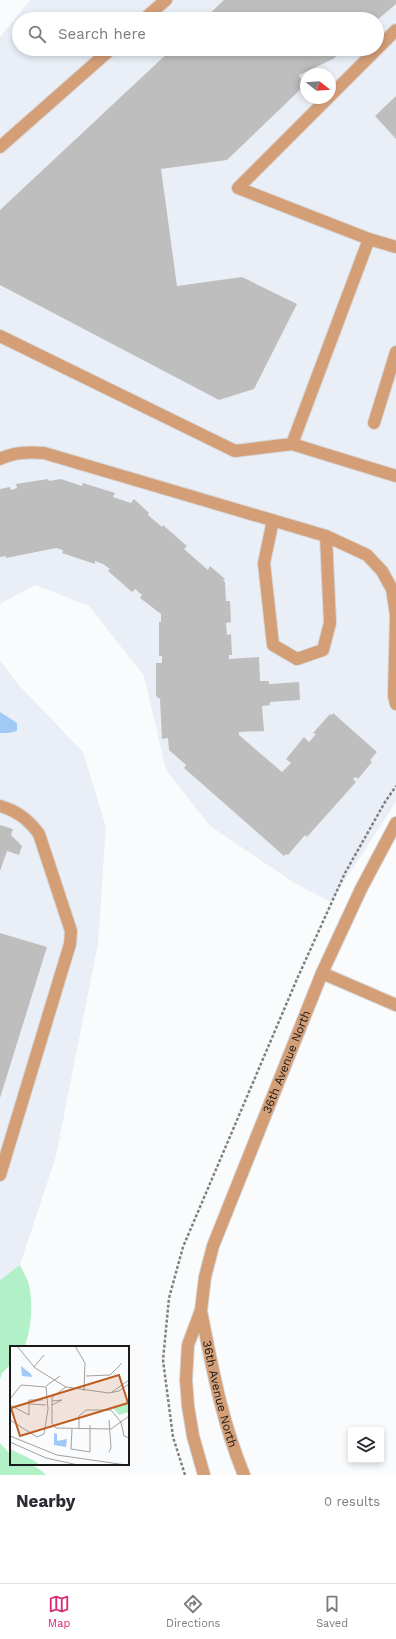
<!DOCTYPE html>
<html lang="en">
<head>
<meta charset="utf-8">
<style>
	:root { --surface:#fff; --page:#f2f2f3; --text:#2b2b33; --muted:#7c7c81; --line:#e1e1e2; --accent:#db2777 }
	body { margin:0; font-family:"Work Sans",sans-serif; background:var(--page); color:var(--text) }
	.controls { position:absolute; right:12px; bottom:12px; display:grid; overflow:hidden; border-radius:4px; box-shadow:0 2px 6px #0003 }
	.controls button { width:36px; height:36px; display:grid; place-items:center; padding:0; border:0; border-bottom:1px solid var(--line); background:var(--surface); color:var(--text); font:20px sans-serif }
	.compass { position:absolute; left:300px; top:68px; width:36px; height:36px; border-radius:50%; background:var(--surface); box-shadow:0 2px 6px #0003; rotate:107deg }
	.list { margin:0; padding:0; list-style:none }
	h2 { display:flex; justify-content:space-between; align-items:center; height:52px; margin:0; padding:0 16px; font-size:17px }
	h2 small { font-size:13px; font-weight:400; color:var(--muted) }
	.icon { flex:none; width:22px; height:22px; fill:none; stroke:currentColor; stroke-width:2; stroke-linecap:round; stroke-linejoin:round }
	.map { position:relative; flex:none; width:396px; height:1475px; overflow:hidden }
	.search { position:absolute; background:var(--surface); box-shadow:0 2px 6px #0003; left:12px; right:12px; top:12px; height:44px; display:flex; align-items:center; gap:10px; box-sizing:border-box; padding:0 14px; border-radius:22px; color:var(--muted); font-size:15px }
	.sheet { height:108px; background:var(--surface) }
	nav { display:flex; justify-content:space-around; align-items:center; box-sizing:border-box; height:56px; border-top:1px solid var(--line); background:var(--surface); font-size:11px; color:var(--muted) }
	nav a { display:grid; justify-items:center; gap:2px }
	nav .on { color:var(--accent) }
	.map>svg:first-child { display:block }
	.built { fill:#eaeff7; fill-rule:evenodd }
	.green { fill:#b2f0c8 }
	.water { fill:#a1c9f6 }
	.building { fill:#bfbebe }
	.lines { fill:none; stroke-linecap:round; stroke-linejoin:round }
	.service-casing { stroke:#d6d7d8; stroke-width:14 }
	.minor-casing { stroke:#d6d7d8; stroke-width:14 }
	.tertiary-casing { stroke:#d6d7d8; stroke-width:14 }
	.path { stroke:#808181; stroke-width:2.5; stroke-dasharray:3 2; stroke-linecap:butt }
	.service { stroke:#d49e77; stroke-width:12 }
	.minor { stroke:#d49e77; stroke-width:12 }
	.tertiary { stroke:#d49e77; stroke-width:12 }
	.labels { text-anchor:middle; stroke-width:4; stroke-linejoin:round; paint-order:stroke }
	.street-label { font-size:12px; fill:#1b1b1b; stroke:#fff }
	.inset-road { fill:none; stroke:#a1a1a2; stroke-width:1 }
	.view { fill:#c05d23; fill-opacity:0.15; stroke:#c05d23; stroke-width:2 }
	.inset-edge { fill:none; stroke:#1b1b1b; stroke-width:2 }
</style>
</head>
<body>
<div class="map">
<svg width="396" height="1475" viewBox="0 0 396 1475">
	<rect width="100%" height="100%" fill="#fafbfc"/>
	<path class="built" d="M30,0H396V802L331,902L296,884L210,826L166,770L144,676L89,606L35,585L0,604V37ZM19,19H377V49H19ZM306,74H330V98H306Z
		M0,660L17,683L83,752L106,827L98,943L56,1156L20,1265L0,1280Z"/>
	<path class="green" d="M20,1265C22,1270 25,1274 27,1279C34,1296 32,1331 24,1347H11V1364L2,1373L0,1380V1280Z
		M0,1443L11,1455V1464C27,1464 34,1463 46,1475H0Z"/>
	<path class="water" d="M0,712L17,723V731L9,733H0Z"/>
	<path class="building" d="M224,0H396V4L377,20V19H204Z
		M172,49H345L333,59L299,75L304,86L227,160L161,169L177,286L242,277L297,304L254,389L219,400L0,285V210Z
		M396,96V139L375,116Z
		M48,479L49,481L61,479L82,486L83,483L115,493L113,497L131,503L134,499L149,513L148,515L162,527L163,525L187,546L184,549L208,570L210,566L225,579L223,581L225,582L226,601H230L231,622L226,623L227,635L231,634L232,655H229V659L259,657L260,681H269V684L299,682L300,700L270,702V705L262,706L264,731L239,732V735L282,772L291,763L286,759L304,737L309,742L316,734L313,733L330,714L332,715L333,713L377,752L370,760L372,762L358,779L356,777L353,779L356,782L307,837L305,835L288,855L286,854L284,856L184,768L186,765L169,750L168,738L162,739L160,699L156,696V663H162V656H159V622H161V614L140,598L142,595L135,589L132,592L108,571L110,569L103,564L95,561V564L62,553L63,550L56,548L6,558V556L0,557V489L10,487L11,490L17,488L16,484Z
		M0,825L13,829L11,835L22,846L19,855L7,851L0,871Z
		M0,933L47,947L0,1098Z"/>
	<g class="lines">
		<g class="service-casing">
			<path id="service" d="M144,19L166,0
				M330,96L396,30
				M328,98L238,188L369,239L396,247
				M0,147L111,49
				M0,336L235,451L292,444L396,476
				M374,423L396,352
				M292,444L369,239
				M0,459C14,452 28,452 44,453L326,536L367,555L382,571L392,589L396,615L394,696L396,704
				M273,520L264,563L273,645L297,659L323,650L330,623L326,536
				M0,806C17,811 28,819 39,834L71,931L70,944L0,1175"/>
		</g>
		<g class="minor-casing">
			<path id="minor" d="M322,973L396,1005"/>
		</g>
		<g class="tertiary-casing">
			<g id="tertiary">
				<path id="s1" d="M201,1311C212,1367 222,1422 244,1475"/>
				<path id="s2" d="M204,1475L193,1436L188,1406L186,1380L188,1345L201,1310L205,1277L213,1246L322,973L361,889L396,823"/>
			</g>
		</g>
		<path class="path" d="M185,1475L173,1437L163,1360L169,1298L183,1247L297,979L345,873L385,802L396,786"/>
		<use href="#service" class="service"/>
		<use href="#minor" class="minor"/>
		<use href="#tertiary" class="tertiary"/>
	</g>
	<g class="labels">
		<g class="street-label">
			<text dy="4" stroke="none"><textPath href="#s2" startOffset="433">36th Avenue North</textPath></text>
			<text dy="4" stroke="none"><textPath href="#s1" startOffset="85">36th Avenue North</textPath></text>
		</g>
	</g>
	<g transform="translate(10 1346)">
		<rect width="119" height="119" fill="#fafbfc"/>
		<path d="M119,51V66L109,69L102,61L114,59ZM0,103L25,115L29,119H0Z" fill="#b2f0c8"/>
		<path d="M11,20L21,28L22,31L12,30ZM44,87L47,88V95L57,93L56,101L44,99Z" fill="#a1c9f6"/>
		<path class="inset-road" d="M7,0L25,22L56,41L99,47L109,45L119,38M65,0L75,17L74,45M24,21L34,9M76,30L100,29L112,17M36,40L50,30M56,41L42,51V77L46,82L101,83L119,70M102,46L119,34M0,53L11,39L36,41M42,55L52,54L42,59M19,58L36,59M0,59L19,69V54H33M0,74L27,91L34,88L38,63L36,41M62,83L61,103L80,106V79M69,83V70L76,64H101L111,76L114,90L119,92M0,90L47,109L116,119M0,96L36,112L68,119M99,106L101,102L99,74"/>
		<path class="view" d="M109,29L118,57L10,90L1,62Z"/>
		<rect width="119" height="119" class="inset-edge"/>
	</g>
</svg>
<div class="controls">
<button><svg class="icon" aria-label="layers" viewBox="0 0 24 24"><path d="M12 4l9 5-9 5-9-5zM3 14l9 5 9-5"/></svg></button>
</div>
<svg class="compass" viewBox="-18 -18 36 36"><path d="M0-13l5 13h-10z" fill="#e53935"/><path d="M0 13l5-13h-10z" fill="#7c7c81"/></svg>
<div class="search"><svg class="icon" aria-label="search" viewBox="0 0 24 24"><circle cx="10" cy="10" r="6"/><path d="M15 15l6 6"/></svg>Search here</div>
</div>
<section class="sheet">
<h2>Nearby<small>0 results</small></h2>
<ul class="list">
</ul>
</section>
<nav>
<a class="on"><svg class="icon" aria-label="map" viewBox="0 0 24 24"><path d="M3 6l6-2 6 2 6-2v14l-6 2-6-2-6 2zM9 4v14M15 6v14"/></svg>Map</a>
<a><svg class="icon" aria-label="directions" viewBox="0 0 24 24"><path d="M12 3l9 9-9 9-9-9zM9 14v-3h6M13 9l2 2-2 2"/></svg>Directions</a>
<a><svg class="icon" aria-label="saved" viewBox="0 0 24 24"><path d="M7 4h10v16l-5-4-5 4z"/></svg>Saved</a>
</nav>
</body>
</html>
